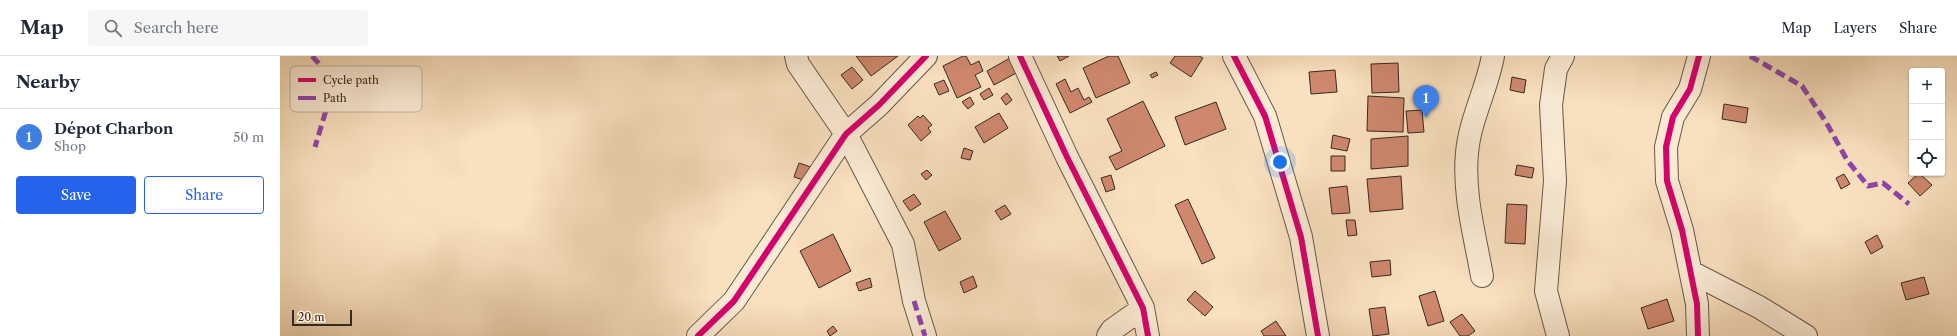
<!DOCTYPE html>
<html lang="en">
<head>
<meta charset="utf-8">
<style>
	:root { --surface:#fff; --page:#f6f6f7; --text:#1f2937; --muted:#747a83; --line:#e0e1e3; --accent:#2563eb }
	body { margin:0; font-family:"Libre Caslon Text",serif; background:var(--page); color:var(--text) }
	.controls { position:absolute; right:12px; top:12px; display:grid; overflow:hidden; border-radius:4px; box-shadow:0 1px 3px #0004 }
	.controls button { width:36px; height:36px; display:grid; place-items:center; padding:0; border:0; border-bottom:1px solid var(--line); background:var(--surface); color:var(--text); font:20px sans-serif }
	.scale { position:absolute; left:12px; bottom:10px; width:60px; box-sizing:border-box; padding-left:4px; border:2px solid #372923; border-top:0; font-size:11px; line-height:14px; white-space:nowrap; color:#372923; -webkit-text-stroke:3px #fbebd5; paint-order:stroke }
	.you { position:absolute; left:1000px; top:106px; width:14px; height:14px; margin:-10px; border:3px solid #fff; border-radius:50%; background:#1a73e8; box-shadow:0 0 0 6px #1a73e833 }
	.badge { display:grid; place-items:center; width:26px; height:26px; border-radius:50%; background:var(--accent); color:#fff; font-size:13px; font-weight:700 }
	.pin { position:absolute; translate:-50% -33px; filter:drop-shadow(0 1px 2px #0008) }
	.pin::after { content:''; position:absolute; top:21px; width:14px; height:12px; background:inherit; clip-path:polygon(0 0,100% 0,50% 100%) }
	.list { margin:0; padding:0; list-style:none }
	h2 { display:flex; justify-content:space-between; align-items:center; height:52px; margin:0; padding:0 16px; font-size:17px }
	h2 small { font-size:13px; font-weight:400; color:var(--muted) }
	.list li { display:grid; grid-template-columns:26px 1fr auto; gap:12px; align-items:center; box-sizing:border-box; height:56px; padding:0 16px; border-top:1px solid var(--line) }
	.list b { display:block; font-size:15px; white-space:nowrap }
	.list p { margin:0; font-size:13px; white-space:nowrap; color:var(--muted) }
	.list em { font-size:13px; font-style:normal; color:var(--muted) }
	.actions { display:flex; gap:8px; padding:12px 16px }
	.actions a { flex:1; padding:9px 0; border:1px solid var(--accent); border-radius:4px; text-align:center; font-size:14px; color:var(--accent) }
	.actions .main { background:var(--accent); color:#fff }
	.icon { flex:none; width:22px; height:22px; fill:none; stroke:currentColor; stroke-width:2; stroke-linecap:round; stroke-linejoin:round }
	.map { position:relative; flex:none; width:1677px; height:280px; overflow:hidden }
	header { display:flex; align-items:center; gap:24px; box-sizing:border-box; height:56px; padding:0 20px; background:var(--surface); border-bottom:1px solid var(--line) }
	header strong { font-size:19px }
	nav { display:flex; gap:22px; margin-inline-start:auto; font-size:14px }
	.search { width:280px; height:36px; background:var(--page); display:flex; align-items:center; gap:10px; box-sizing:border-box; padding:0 14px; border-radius:4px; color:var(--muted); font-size:15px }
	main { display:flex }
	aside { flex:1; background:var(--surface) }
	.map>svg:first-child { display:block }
	.building { fill:#cf886e; stroke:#372923 }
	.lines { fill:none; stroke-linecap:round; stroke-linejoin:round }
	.minor-casing { stroke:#68574a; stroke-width:24 }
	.minor { stroke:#fbebd5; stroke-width:22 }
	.quiet { stroke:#8e44ad; stroke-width:5; stroke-dasharray:10 5; stroke-linecap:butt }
	.cycleway-casing { stroke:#fbebd5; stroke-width:8 }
	.cycleway { stroke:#d6006c; stroke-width:6 }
	.key { fill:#fbebd5; stroke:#c0b1a0; stroke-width:1 }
	.key-label { font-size:11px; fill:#372923 }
</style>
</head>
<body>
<header>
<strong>Map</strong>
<div class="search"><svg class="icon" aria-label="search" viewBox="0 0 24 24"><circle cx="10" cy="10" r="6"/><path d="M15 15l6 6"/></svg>Search here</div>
<nav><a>Map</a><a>Layers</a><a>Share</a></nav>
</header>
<main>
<aside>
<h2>Nearby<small></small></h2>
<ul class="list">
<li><span class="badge" style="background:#3f7fe0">1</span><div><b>Dépot Charbon</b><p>Shop</p></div><em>50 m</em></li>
</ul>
<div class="actions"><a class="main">Save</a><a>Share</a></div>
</aside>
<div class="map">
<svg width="1677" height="280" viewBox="0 0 1677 280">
	<rect width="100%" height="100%" fill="#f9e0be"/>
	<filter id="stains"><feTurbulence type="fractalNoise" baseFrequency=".005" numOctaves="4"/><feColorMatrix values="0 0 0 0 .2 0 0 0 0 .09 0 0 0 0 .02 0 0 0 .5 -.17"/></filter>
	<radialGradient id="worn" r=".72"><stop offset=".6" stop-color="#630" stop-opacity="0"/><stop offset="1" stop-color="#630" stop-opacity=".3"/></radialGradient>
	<path class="building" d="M576,0H618L591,20Z
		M683,0H686L691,9L699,5L703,15L695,19L701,31L677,42L663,10Z
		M777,0H789L780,5Z
		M829,0H838L850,27L816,42L803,12Z
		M895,0H919L923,2L911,21L890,7Z
		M730,2L738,16L714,29L707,15Z
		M1118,7L1119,36L1092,37L1091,8Z
		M572,11L583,24L572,33L561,19Z
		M1055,14L1057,36L1031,38L1029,16Z
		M876,16L878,19L872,22L870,19Z
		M1232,21L1246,24L1244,37L1230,34Z
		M785,23L791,36L798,32L804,44L809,41L812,46L790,57L776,28Z
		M664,24L669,35L659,39L654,28Z
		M709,32L713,39L704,44L700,38Z
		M727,37L732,44L726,49L721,42Z
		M1088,40L1124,42L1123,76L1087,75Z
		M690,41L694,48L688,53L682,46Z
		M863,45L885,90L836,114L829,101L842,95L827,63Z
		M936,46L946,73L905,89L895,61Z
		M1444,48L1468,52L1466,67L1442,63Z
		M1142,54L1144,76L1128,77L1126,55Z
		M719,57L728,72L704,87L695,71Z
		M643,59L652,69L648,72L651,76L641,85L628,69L638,60L640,62Z
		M1053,79L1070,83L1067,95L1051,92Z
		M1128,80V110L1091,113V83Z
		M684,92L693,95L690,104L681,102Z
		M1051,100H1065V115H1051Z
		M519,107L540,114L535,128L514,121Z
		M1237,109L1254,112L1252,122L1235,119Z
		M647,114L652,119L646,124L641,118Z
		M1639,117L1652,129L1640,140L1628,127Z
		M1564,118L1570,128L1561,133L1556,122Z
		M831,119L835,133L826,136L821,122Z
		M1121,120L1123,153L1090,156L1087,123Z
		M1067,130L1070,157L1052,158L1049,132Z
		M634,138L641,148L630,155L623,145Z
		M908,143L935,202L922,208L895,149Z
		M1227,148L1247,149L1245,188L1225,187Z
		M725,149L731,158L721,164L715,155Z
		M665,155L681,183L659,195L644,166Z
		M1066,164H1075L1077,179L1068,180Z
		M553,178L571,215L539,232L520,195Z
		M1597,179L1603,191L1591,198L1585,186Z
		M1110,204L1111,219L1092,221L1090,206Z
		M693,220L697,231L684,237L680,226Z
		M1644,221L1649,238L1626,244L1621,227Z
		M590,222L592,231L579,235L576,227Z
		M915,235L933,251L925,260L907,244Z
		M1155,235L1164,265L1148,270L1139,240Z
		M1387,243L1394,265L1368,273L1361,252Z
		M1105,251L1109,278L1093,280L1089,253Z
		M1182,258L1195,275L1188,280H1180L1170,266Z
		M996,265L1006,280H984L981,275Z
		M553,270L557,275L550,280L547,275Z"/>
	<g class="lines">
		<g class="minor-casing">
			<path id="minor" d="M516,0L518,8L566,78L623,188L634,245L645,280
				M740,0L787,101L863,252L868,280
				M954,0L985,60L1021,181L1038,280
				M1411,216L1479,251L1526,280
				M1202,220C1195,180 1183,138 1187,97C1190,63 1207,33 1213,0
				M418,280L454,245L566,78L599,49L646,0
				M828,280L832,274L863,252
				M1278,280L1266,235L1275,125L1271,49L1276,13L1283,0
				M1418,280L1417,248L1402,174L1387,125L1386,91L1393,61L1410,33L1419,0"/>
		</g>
		<use href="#minor" class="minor"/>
		<path class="quiet" d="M32,0L43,12L47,51L35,91
			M1470,0L1522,30L1546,66L1567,104L1588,130L1603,127L1629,148
			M634,245L645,280"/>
		<g class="cycleway-casing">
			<path id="cycleway" d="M740,0L787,101L863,252L868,280
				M954,0L985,60L1021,181L1038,280
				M418,280L454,245L566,78L599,49L646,0
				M1418,280L1417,248L1402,174L1387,125L1386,91L1393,61L1410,33L1419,0"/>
		</g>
		<use href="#cycleway" class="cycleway"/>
	</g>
	<rect x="10" y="10" width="132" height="46" rx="6" class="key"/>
	<rect x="18" y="22" width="18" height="4" fill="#d6006c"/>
	<rect x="18" y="40" width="18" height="4" fill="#8e44ad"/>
	<g class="key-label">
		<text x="43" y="28">Cycle path</text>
		<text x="43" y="46">Path</text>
	</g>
	<rect width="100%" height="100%" filter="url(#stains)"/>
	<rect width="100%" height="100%" fill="url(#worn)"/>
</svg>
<div class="controls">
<button>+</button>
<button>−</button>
<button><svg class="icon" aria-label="locate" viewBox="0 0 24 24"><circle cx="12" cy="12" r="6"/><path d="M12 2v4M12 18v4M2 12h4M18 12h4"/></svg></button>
</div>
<div class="scale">20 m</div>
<div class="you"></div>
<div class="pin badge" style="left:1146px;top:62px;background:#3f7fe0">1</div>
</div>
</main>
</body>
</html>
